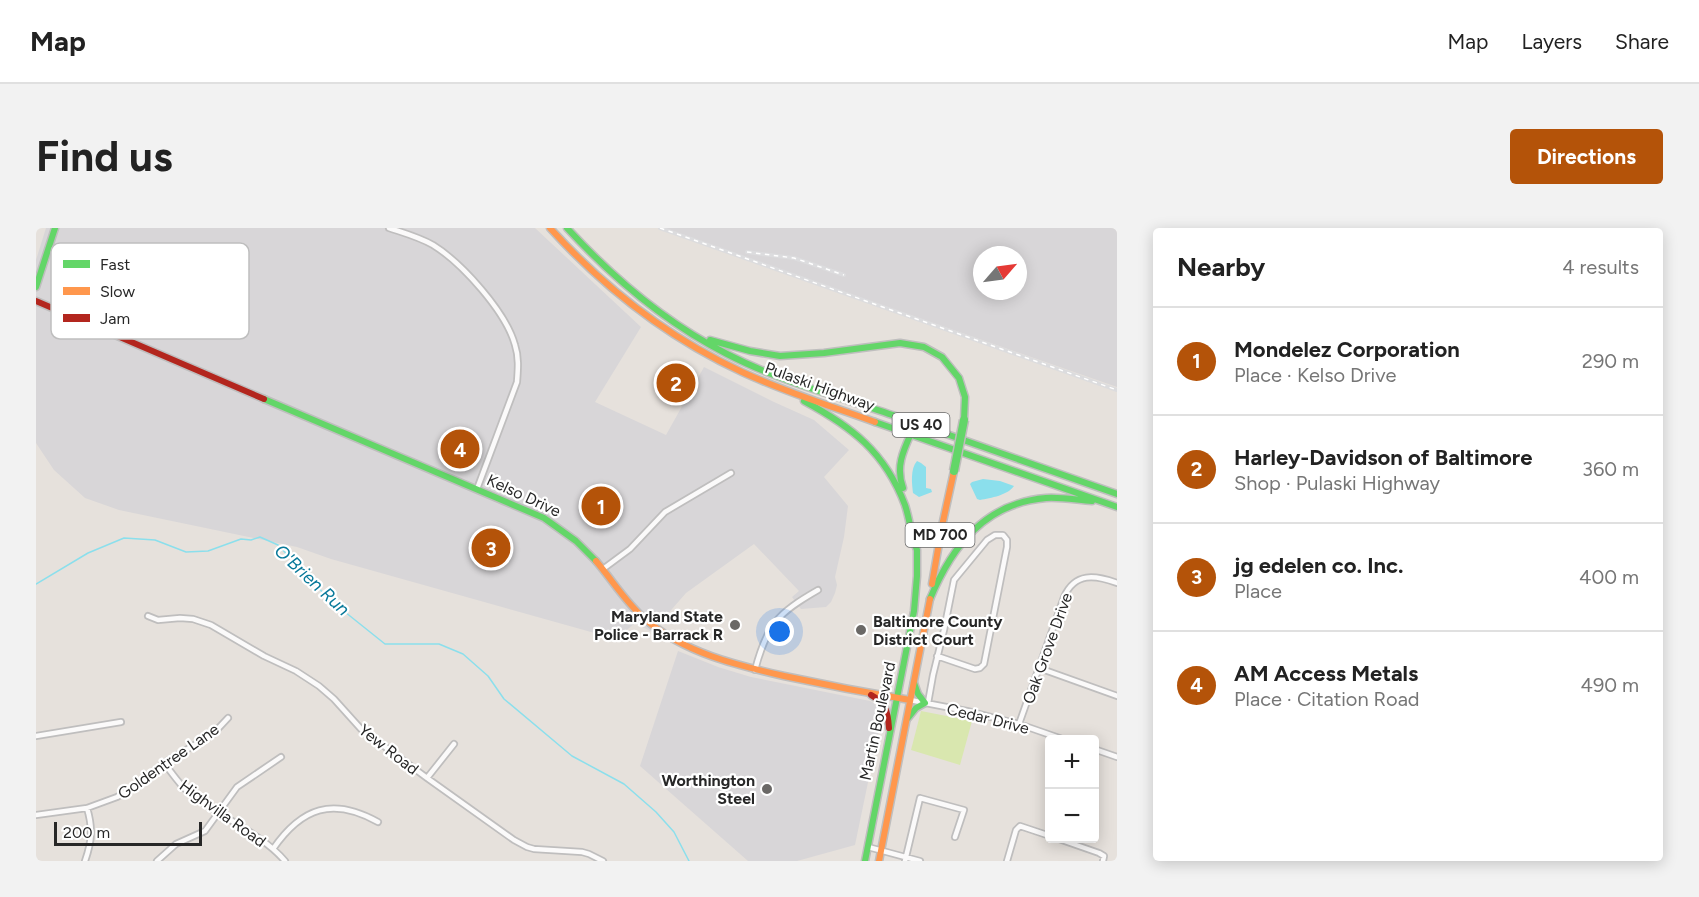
<!DOCTYPE html>
<html lang="en">
<head>
<meta charset="utf-8">
<style>
	:root { --surface:#fff; --page:#f2f2f2; --text:#222; --muted:#767676; --line:#e0e0e0; --accent:#b45309 }
	body { margin:0; font-family:Figtree,sans-serif; background:var(--page); color:var(--text) }
	.controls { position:absolute; right:18px; bottom:18px; display:grid; overflow:hidden; border-radius:6px; box-shadow:0 3px 15px #0003 }
	.controls button { width:54px; height:54px; display:grid; place-items:center; padding:0; border:0; border-bottom:2px solid var(--line); background:var(--surface); color:var(--text); font:30px sans-serif }
	.compass { position:absolute; left:937px; top:18px; width:54px; height:54px; border-radius:50%; background:var(--surface); box-shadow:0 3px 15px #0003; rotate:62deg }
	.scale { position:absolute; left:18px; bottom:15px; width:148px; box-sizing:border-box; padding-left:6px; border:3px solid #272727; border-top:0; font-size:16px; line-height:21px; white-space:nowrap; color:#272727; -webkit-text-stroke:4px #fff; paint-order:stroke }
	.you { position:absolute; left:744px; top:404px; width:21px; height:21px; margin:-15px; border:4px solid #fff; border-radius:50%; background:#1a73e8; box-shadow:0 0 0 9px #1a73e833 }
	.badge { display:grid; place-items:center; width:39px; height:39px; border-radius:50%; background:var(--accent); color:#fff; font-size:20px; font-weight:700 }
	.pin { position:absolute; translate:-50% -50%; border:3px solid #fff; box-shadow:0 2px 6px #0006 }
	.list { margin:0; padding:0; list-style:none }
	h2 { display:flex; justify-content:space-between; align-items:center; height:78px; margin:0; padding:0 24px; font-size:26px }
	h2 small { font-size:20px; font-weight:400; color:var(--muted) }
	.list li { display:grid; grid-template-columns:39px 1fr auto; gap:18px; align-items:center; box-sizing:border-box; height:108px; padding:0 24px; border-top:2px solid var(--line) }
	.list b { display:block; font-size:22px; white-space:nowrap }
	.list p { margin:0; font-size:20px; white-space:nowrap; color:var(--muted) }
	.list em { font-size:20px; font-style:normal; color:var(--muted) }
	.map { position:relative; flex:none; width:1081px; height:633px; overflow:hidden; border-radius:6px }
	header { display:flex; align-items:center; gap:36px; box-sizing:border-box; height:84px; padding:0 30px; background:var(--surface); border-bottom:2px solid var(--line) }
	header strong { font-size:28px }
	nav { display:flex; gap:33px; margin-inline-start:auto; font-size:21px }
	.intro { display:flex; align-items:center; justify-content:space-between; box-sizing:border-box; height:144px; padding:0 36px }
	h1 { margin:0; font-size:42px }
	.button { padding:15px 27px; border-radius:6px; background:var(--accent); color:#fff; font-size:21px; font-weight:700 }
	main { display:flex; gap:36px; padding:0 36px }
	aside { flex:1; background:var(--surface); border-radius:6px; box-shadow:0 3px 15px #0003 }
	.map>svg:first-child { display:block }
	.industrial { fill:#d8d6d8; fill-rule:evenodd }
	.pitch { fill:#d9e7af }
	.water { fill:#8bdfec }
	.lines { fill:none; stroke-linecap:round; stroke-linejoin:round }
	.stream { stroke:#8bdfec; stroke-width:1.5 }
	.street-casing { stroke:#bfbebe; stroke-width:8 }
	.fast-casing { stroke:#bfbebe; stroke-width:9 }
	.slow-casing { stroke:#bfbebe; stroke-width:9 }
	.jam-casing { stroke:#bfbebe; stroke-width:9 }
	.street { stroke:#fbfafa; stroke-width:4.5 }
	.fast { stroke:#63d668; stroke-width:6 }
	.slow { stroke:#ff974d; stroke-width:6 }
	.jam { stroke:#b3261e; stroke-width:6 }
	.rail-casing { stroke:#dcdcde; stroke-width:4 }
	.rail { stroke:#fff; stroke-width:1.5; stroke-dasharray:4.5; stroke-linecap:butt }
	.fast-bridge-casing { stroke:#bfbdbb; stroke-width:11; stroke-linecap:butt }
	.fast-bridge { stroke:#63d668; stroke-width:8 }
	.poi-dot { fill:#6a6866; stroke:#fff; stroke-width:2 }
	.labels { text-anchor:middle; stroke-width:4.5; stroke-linejoin:round; paint-order:stroke }
	.shield { fill:#fff; stroke:#686868; stroke-width:1.5 }
	.shield-label { font-size:15px; font-weight:bold; fill:#272727 }
	.street-label { font-size:16px; fill:#272727; stroke:#fff }
	.poi-label { font-size:16px; font-weight:bold; fill:#272727; stroke:#fff; text-anchor:end }
	.water-label { font-size:18px; font-style:italic; fill:#08799a; stroke:#fff }
	.key { fill:#fff; stroke:#bebebe; stroke-width:1.5 }
	.key-label { font-size:16px; fill:#272727 }
</style>
</head>
<body>
<header>
<strong>Map</strong>
<nav><a>Map</a><a>Layers</a><a>Share</a></nav>
</header>
<div class="intro"><h1>Find us</h1><a class="button">Directions</a></div>
<main>
<div class="map">
<svg width="1081" height="633" viewBox="0 0 1081 633">
	<rect width="100%" height="100%" fill="#e6e1dc"/>
	<path class="industrial" d="M10,0H499L605,99L559,174L630,207L668,139L738,174L778,192L813,222L788,249L812,278L808,309L799,349L801,357L799,365L795,374L790,379L765,381L756,369L763,363L718,316L650,365L616,404L599,395L580,411L295,331L261,319L83,282L49,270L18,242L0,215V32Z
		M628,0H1081V159L708,29ZM946,27H982V63H946Z
		M642,423L682,439L715,449L834,473L839,476L846,487L819,617L761,633H712L604,538Z"/>
	<path class="pitch" d="M885,483L936,493L924,537L875,522Z"/>
	<path class="water" d="M881,233L885,235L890,239V260L895,261L896,264L883,269L877,265C876,256 874,241 881,233Z
		M947,251L964,253L978,258C972,267 955,270 944,272L941,271L934,256L936,254Z"/>
	<g class="lines">
		<path class="stream" d="M0,356L52,325L88,310L119,312L150,324L172,323L205,311L215,312L224,309L242,317L294,372L349,416H403L427,426L452,448L468,471L536,528L588,556L620,584L638,604L653,633"/>
		<g class="street-casing">
			<path id="street" d="M353,0C368,5 383,9 397,17C426,35 470,84 479,117C483,129 482,141 481,154L441,261
				M567,341L594,321L629,284L695,245
				M112,388L122,392L144,390L157,391L175,397L228,428L260,443L283,458L298,471L325,501L391,550L478,612L491,619L498,621L546,624L553,626L567,633
				M1003,440L1081,468
				M719,442C731,396 742,385 782,362
				M874,472L931,483L983,496L1029,512
				M892,475L897,447L908,402L918,352L951,312L959,307H967L971,312V319L948,436L944,440L939,441L901,428
				M983,496L1028,369C1039,344 1059,347 1081,355
				M0,508L85,494
				M1058,521L1081,529
				M128,535C136,545 143,556 152,564C182,588 225,605 249,633
				M391,550L418,516
				M0,587L51,580L81,569L101,557L128,535L177,506L192,490
				M1020,610L1063,625L1068,628L1067,633
				M832,619L884,633
				M237,621C266,579 297,569 342,594
				M49,633C56,613 57,600 51,580
				M121,633L140,616L169,603L201,559L245,529
				M869,633L884,570L928,582L919,609
				M971,633L980,602L984,598L1014,608"/>
		</g>
		<g class="fast-casing">
			<path id="fast" d="M531,0C577,50 630,95 691,126C745,154 805,169 862,189C935,214 1008,241 1081,266
				M0,59L19,0
				M674,112L714,123L744,128L788,125L864,115L888,119L906,129L923,150L929,169L928,192
				M228,171L508,290L540,313L560,333
				M768,173C816,199 849,224 869,277C874,292 875,308 881,322
				M839,194L1081,279
				M867,260C859,238 868,221 877,201
				M894,371C916,318 949,275 1010,270C1025,269 1041,272 1056,273
				M872,490L880,480L889,475L882,466L878,455
				M829,633L878,383L881,348V322"/>
		</g>
		<g class="slow-casing">
			<path id="slow" d="M514,0C570,62 631,109 706,144C749,164 795,178 839,194
				M560,333C577,353 590,375 610,392C649,425 700,437 748,448C790,457 832,465 874,472
				M896,356L906,298L918,243
				M843,633L894,371"/>
		</g>
		<g class="jam-casing">
			<path id="jam" d="M0,73L228,171
				M835,467C850,475 852,484 853,500"/>
		</g>
		<use href="#street" class="street"/>
		<use href="#fast" class="fast"/>
		<use href="#slow" class="slow"/>
		<use href="#jam" class="jam"/>
		<g class="rail-casing">
			<path id="rail" d="M624,0L1081,162
				M711,24L758,30L808,47"/>
		</g>
		<use href="#rail" class="rail"/>
		<g class="fast-bridge-casing">
			<path id="fast-bridge" d="M918,243L928,192"/>
		</g>
		<use href="#fast-bridge" class="fast-bridge"/>
	</g>
	<g class="poi-dot">
		<circle cx="699" cy="397" r="6"/>
		<circle cx="825" cy="402" r="6"/>
		<circle cx="731" cy="561" r="6"/>
	</g>
	<g class="labels">
		<g class="shield">
			<rect x="856.5" y="185" width="57" height="24" rx="4.5"/>
			<rect x="869.5" y="295" width="69" height="24" rx="4.5"/>
		</g>
		<g class="shield-label">
			<text x="885" y="202">US 40</text>
			<text x="904" y="312">MD 700</text>
		</g>
		<g class="street-label">
			<text transform="translate(784 158) rotate(20)" y="6">Pulaski Highway</text>
			<text transform="translate(488 267) rotate(25)" y="6">Kelso Drive</text>
			<text transform="translate(1011 420) rotate(-70)" y="6">Oak Grove Drive</text>
			<text transform="translate(952 490) rotate(14)" y="6">Cedar Drive</text>
			<text transform="translate(841 493) rotate(-78)" y="6">Martin Boulevard</text>
			<text transform="translate(353 521) rotate(38)" y="6">Yew Road</text>
			<text transform="translate(132 533) rotate(-35)" y="6">Goldentree Lane</text>
			<text transform="translate(187 585) rotate(36)" y="6">Highvilla Road</text>
		</g>
		<g class="poi-label">
			<text x="687" y="394">Maryland State<tspan x="687" dy="18">Police - Barrack R</tspan></text>
			<text x="837" y="399" text-anchor="start">Baltimore County<tspan x="837" dy="18">District Court</tspan></text>
			<text x="719" y="558">Worthington<tspan x="719" dy="18">Steel</tspan></text>
		</g>
		<g class="water-label">
			<text transform="translate(276 352) rotate(43)" y="6">O'Brien Run</text>
		</g>
	</g>
	<rect x="15" y="15" width="198" height="96" rx="9" class="key"/>
	<rect x="27" y="32" width="27" height="8" fill="#63d668"/>
	<rect x="27" y="59" width="27" height="8" fill="#ff974d"/>
	<rect x="27" y="86" width="27" height="8" fill="#b3261e"/>
	<g class="key-label">
		<text x="64" y="42">Fast</text>
		<text x="64" y="69">Slow</text>
		<text x="64" y="96">Jam</text>
	</g>
</svg>
<div class="controls">
<button>+</button>
<button>−</button>
</div>
<svg class="compass" viewBox="-18 -18 36 36"><path d="M0-13l5 13h-10z" fill="#e53935"/><path d="M0 13l5-13h-10z" fill="#767676"/></svg>
<div class="scale">200 m</div>
<div class="you"></div>
<div class="pin badge" style="left:565px;top:278px">1</div>
<div class="pin badge" style="left:640px;top:155px">2</div>
<div class="pin badge" style="left:455px;top:320px">3</div>
<div class="pin badge" style="left:424px;top:221px">4</div>
</div>
<aside>
<h2>Nearby<small>4 results</small></h2>
<ul class="list">
<li><span class="badge">1</span><div><b>Mondelez Corporation</b><p>Place · Kelso Drive</p></div><em>290 m</em></li>
<li><span class="badge">2</span><div><b>Harley-Davidson of Baltimore</b><p>Shop · Pulaski Highway</p></div><em>360 m</em></li>
<li><span class="badge">3</span><div><b>jg edelen co. Inc.</b><p>Place</p></div><em>400 m</em></li>
<li><span class="badge">4</span><div><b>AM Access Metals</b><p>Place · Citation Road</p></div><em>490 m</em></li>
</ul>
</aside>
</main>
</body>
</html>
